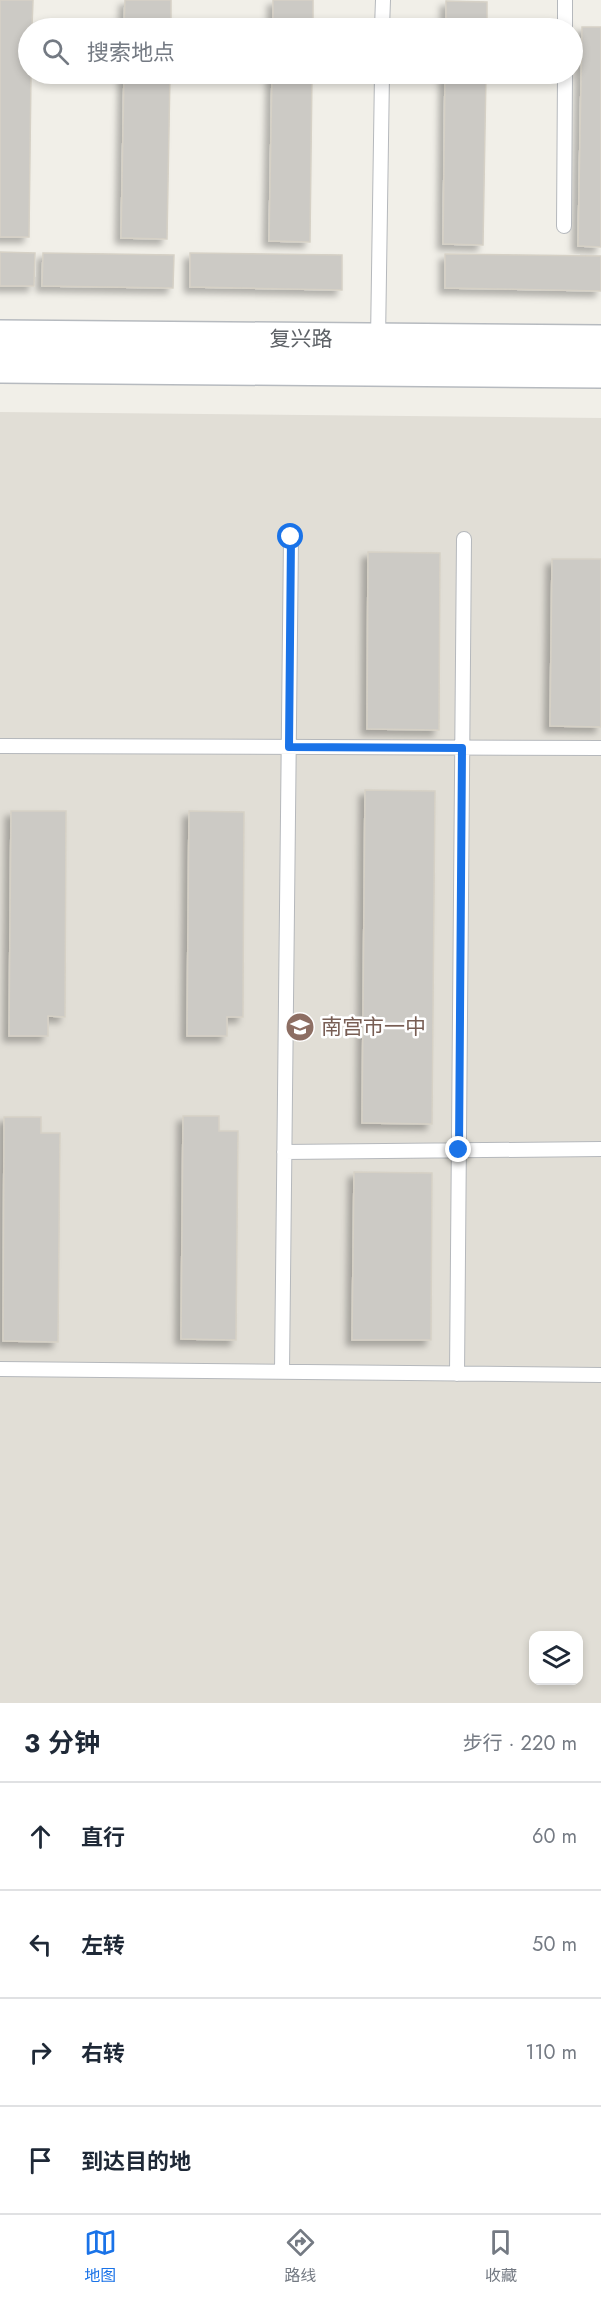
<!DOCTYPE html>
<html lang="zh">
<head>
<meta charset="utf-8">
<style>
	:root { --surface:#fff; --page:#f6f6f7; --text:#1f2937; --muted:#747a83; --line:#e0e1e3; --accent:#1a73e8 }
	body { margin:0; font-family:Jost,"Noto Sans SC",sans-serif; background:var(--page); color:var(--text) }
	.controls { position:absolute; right:18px; bottom:18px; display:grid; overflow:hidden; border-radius:12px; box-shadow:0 3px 9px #0003 }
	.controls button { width:54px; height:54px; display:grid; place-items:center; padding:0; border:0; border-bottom:2px solid var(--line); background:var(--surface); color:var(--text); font:30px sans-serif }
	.stop { position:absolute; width:18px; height:18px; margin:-14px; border:4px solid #1a73e8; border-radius:50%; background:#fff }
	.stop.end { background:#1a73e8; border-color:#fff; box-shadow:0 2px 6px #0008 }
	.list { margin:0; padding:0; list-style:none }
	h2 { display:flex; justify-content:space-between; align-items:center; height:78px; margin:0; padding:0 24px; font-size:26px }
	h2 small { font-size:20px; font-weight:400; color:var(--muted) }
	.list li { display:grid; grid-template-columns:39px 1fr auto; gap:18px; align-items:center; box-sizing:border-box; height:108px; padding:0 24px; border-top:2px solid var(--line) }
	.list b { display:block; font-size:22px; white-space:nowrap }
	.list em { font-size:20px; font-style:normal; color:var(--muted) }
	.icon { flex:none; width:33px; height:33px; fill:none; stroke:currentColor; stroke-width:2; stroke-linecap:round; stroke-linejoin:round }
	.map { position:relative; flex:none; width:601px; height:1703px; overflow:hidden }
	.search { position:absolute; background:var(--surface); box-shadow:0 3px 9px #0003; left:18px; right:18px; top:18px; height:66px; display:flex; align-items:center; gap:15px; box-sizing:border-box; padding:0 21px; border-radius:33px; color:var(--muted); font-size:22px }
	.sheet { height:510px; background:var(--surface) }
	nav { display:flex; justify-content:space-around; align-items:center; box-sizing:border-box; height:84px; border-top:2px solid var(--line); background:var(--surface); font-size:16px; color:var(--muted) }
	nav a { display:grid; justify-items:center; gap:3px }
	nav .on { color:var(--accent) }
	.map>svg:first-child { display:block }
	.education { fill:#e1ded6; fill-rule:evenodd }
	.building { fill:#cccac5; stroke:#d6d1c6; stroke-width:1.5; filter:url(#shadow) }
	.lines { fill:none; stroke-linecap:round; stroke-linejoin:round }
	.lane-casing { stroke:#b5b8bc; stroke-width:16 }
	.secondary-casing { stroke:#b6babf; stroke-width:36 }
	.lane { stroke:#fff; stroke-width:14 }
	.secondary { stroke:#fff; stroke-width:33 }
	.route { stroke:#1a73e8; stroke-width:8 }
	.labels { text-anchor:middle; stroke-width:5; stroke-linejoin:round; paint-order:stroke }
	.street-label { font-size:21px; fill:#5f6368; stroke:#fff }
	.education-label { font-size:21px; fill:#785e54; stroke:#fff; text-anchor:start }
</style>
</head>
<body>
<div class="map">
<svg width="601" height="1703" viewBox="0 0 601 1703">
	<defs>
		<filter id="shadow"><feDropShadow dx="-5.5" dy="5.5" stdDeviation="3" flood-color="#0004"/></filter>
	</defs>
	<rect width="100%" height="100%" fill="#f1efe8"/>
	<path class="education" d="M0,412L601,418V1703H0ZM534,1636H578V1680H534Z"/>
	<path class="building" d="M0,0H33L32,28H28V74H31L29,237H0Z
		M125,0H171V28H124Z
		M273,0H313V28H273Z
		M446,1L487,2V28H446Z
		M582,27H601V247L578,246Z
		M124,74H170L167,239L121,238Z
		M272,74H312L310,242L269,241Z
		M445,74H486L483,245L443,244Z
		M0,252L35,253L34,286H0Z
		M43,253L174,255L173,288L42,286Z
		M190,253L342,255V290L190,287Z
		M445,254L601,256V291L445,288Z
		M368,552L440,553L439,730L367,729Z
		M552,559H601V727L550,726Z
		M365,790L435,791L432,1124L362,1123Z
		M11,811H66L65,1017L48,1016V1036H9Z
		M189,811L244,812L243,1017H227V1036H187Z
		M183,1116H219V1131H238L236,1340L181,1339Z
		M4,1117H41V1133H60L58,1342L3,1341Z
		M354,1172L432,1173L431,1340H352Z"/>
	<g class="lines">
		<g class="lane-casing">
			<path id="lane" d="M382,28L383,0
				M565,28V0
				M564,226L565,74
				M378,340L382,74
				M0,746L601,748
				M284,1152L601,1149
				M0,1369L601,1375
				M282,1372L291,537
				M457,1374L464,539"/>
		</g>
		<g class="secondary-casing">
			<path id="secondary" d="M0,337L601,342
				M0,366L601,371"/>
		</g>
		<use href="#lane" class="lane"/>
		<use href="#secondary" class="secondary"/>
	</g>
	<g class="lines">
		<path class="route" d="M291,537L289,747L462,748L459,1150"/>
	</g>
	<defs>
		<g id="school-disc" transform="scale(1.5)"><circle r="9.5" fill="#8d6e63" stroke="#fff"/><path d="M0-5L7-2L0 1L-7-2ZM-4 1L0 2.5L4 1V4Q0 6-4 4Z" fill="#fff"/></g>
	</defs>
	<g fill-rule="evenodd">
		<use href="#school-disc" x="300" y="1027"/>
	</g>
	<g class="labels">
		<g class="street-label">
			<text x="301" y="346">复兴路</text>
		</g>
		<g class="education-label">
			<text x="321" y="1034">南宫市一中</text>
		</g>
	</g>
</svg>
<div class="controls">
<button><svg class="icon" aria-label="layers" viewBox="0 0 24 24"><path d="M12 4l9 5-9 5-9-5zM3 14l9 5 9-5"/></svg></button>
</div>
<div class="stop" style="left:291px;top:537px"></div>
<div class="stop end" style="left:459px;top:1150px"></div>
<div class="search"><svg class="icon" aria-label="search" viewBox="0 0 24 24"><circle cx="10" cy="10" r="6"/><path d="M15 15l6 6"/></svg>搜索地点</div>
</div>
<section class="sheet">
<h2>3 分钟<small>步行 · 220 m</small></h2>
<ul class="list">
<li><svg class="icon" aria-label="ahead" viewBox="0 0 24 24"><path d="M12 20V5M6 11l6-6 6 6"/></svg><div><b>直行</b></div><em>60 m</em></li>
<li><svg class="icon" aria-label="left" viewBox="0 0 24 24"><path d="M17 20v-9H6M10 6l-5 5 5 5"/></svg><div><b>左转</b></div><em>50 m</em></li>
<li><svg class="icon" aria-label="right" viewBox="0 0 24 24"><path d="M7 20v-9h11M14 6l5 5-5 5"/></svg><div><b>右转</b></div><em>110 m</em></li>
<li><svg class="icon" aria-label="arrive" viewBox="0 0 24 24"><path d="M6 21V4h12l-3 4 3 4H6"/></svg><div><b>到达目的地</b></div></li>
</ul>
</section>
<nav>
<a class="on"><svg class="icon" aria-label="map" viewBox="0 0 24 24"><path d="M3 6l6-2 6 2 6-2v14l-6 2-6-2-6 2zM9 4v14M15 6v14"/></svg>地图</a>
<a><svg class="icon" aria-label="directions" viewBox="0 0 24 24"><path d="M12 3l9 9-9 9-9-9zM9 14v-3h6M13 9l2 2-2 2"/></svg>路线</a>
<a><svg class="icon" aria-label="saved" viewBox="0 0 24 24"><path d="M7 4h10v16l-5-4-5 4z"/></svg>收藏</a>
</nav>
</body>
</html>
